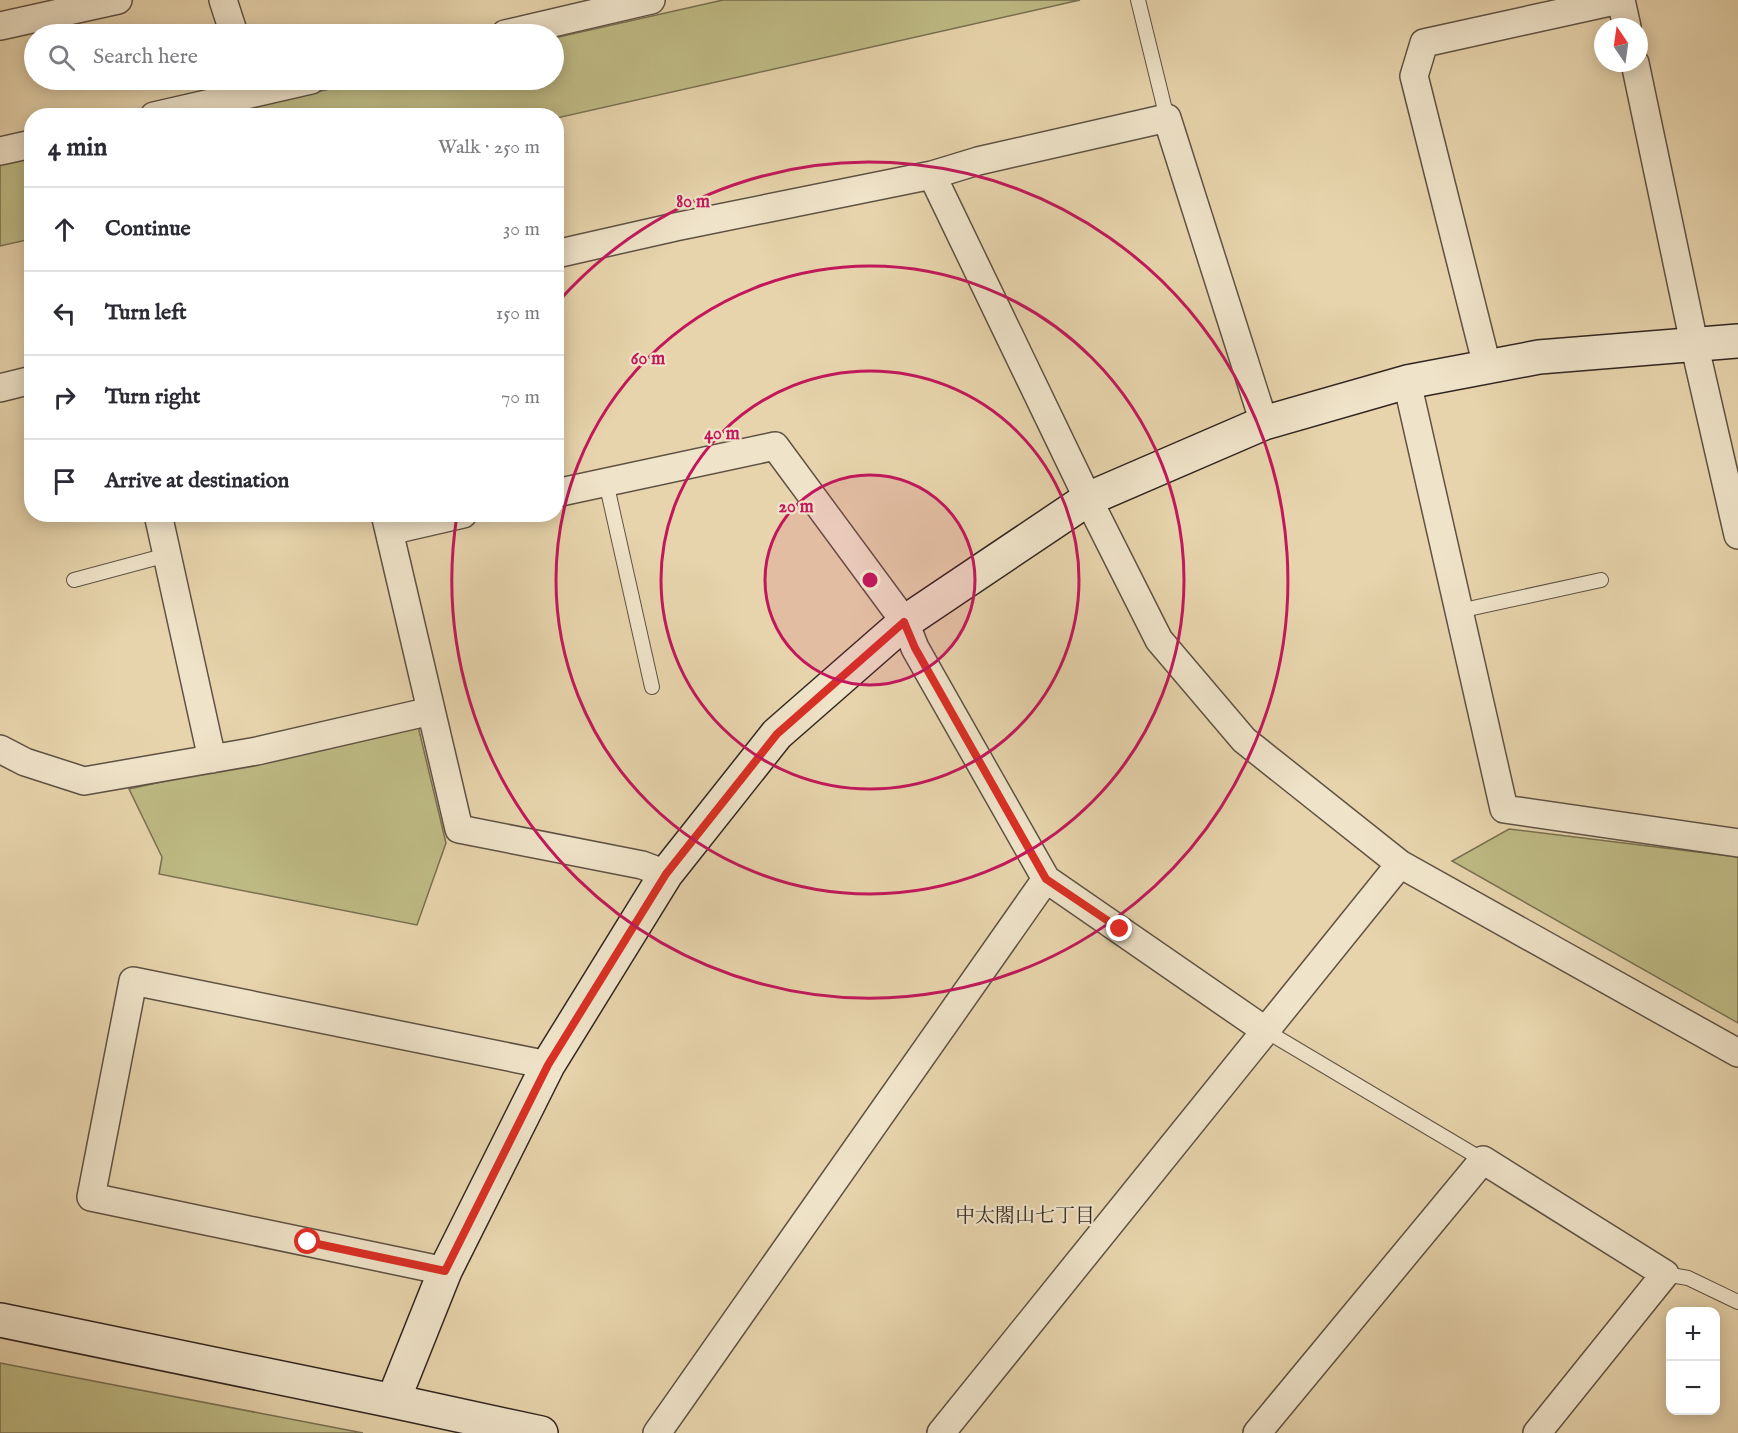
<!DOCTYPE html>
<html lang="en">
<head>
<meta charset="utf-8">
<style>
	:root { --surface:#fff; --page:#f2f2f3; --text:#2b2b33; --muted:#7c7c81; --line:#e1e1e2 }
	body { margin:0; font-family:"IM FELL English","Noto Serif JP",serif; background:var(--page); color:var(--text) }
	.controls { position:absolute; right:18px; bottom:18px; display:grid; overflow:hidden; border-radius:12px; box-shadow:0 3px 15px #0003 }
	.controls button { width:54px; height:54px; display:grid; place-items:center; padding:0; border:0; border-bottom:2px solid var(--line); background:var(--surface); color:var(--text); font:30px sans-serif }
	.compass { position:absolute; left:1594px; top:18px; width:54px; height:54px; border-radius:50%; background:var(--surface); box-shadow:0 3px 15px #0003; rotate:347deg }
	.stop { position:absolute; width:18px; height:18px; margin:-14px; border:4px solid #d93025; border-radius:50%; background:#fff }
	.stop.end { background:#d93025; border-color:#fff; box-shadow:0 2px 6px #0008 }
	.list { margin:0; padding:0; list-style:none }
	h2 { display:flex; justify-content:space-between; align-items:center; height:78px; margin:0; padding:0 24px; font-size:26px }
	h2 small { font-size:20px; font-weight:400; color:var(--muted) }
	.list li { display:grid; grid-template-columns:39px 1fr auto; gap:18px; align-items:center; box-sizing:border-box; height:84px; padding:0 24px; border-top:2px solid var(--line) }
	.list b { display:block; font-size:22px; white-space:nowrap }
	.list em { font-size:20px; font-style:normal; color:var(--muted) }
	.icon { flex:none; width:33px; height:33px; fill:none; stroke:currentColor; stroke-width:2; stroke-linecap:round; stroke-linejoin:round }
	.map { position:relative; flex:none; width:1738px; height:1433px; overflow:hidden }
	.search { position:absolute; background:var(--surface); box-shadow:0 3px 15px #0003; left:24px; top:24px; width:540px; height:66px; display:flex; align-items:center; gap:15px; box-sizing:border-box; padding:0 21px; border-radius:33px; color:var(--muted); font-size:22px }
	.panel { position:absolute; background:var(--surface); box-shadow:0 3px 15px #0003; left:24px; top:108px; width:540px; height:414px; border-radius:24px }
	.map>svg:first-child { display:block }
	.green { fill:#beba84; stroke:#787052; stroke-width:1.5 }
	.lines { fill:none; stroke-linecap:round; stroke-linejoin:round }
	.lane-casing { stroke:#5f5244; stroke-width:16 }
	.street-casing { stroke:#5f5244; stroke-width:30 }
	.secondary-casing { stroke:#322621; stroke-width:36 }
	.lane { stroke:#efe3c9; stroke-width:14 }
	.street { stroke:#efe3c9; stroke-width:27 }
	.secondary { stroke:#efe3c9; stroke-width:33 }
	.route { stroke:#d93025; stroke-width:8 }
	.ring { fill:none; stroke:#c2185b; stroke-width:3 }
	.labels { text-anchor:middle; stroke-width:4.5; stroke-linejoin:round; paint-order:stroke }
	.neighbourhood-label { font-size:20px; fill:#322621; stroke:#efe3c9 }
	.centre { fill:#c2185b; stroke:#efe3c9; stroke-width:3 }
	.ring-label { font-size:18px; text-anchor:middle; font-weight:bold; fill:#c2185b; stroke:#efe3c9; stroke-width:4.5; stroke-linejoin:round; paint-order:stroke }
</style>
</head>
<body>
<div class="map">
<svg width="1738" height="1433" viewBox="0 0 1738 1433">
	<rect width="100%" height="100%" fill="#e7d4ac"/>
	<filter id="stains"><feTurbulence type="fractalNoise" baseFrequency=".00333" numOctaves="4"/><feColorMatrix values="0 0 0 0 .2 0 0 0 0 .09 0 0 0 0 .02 0 0 0 .5 -.17"/></filter>
	<radialGradient id="worn" r=".72"><stop offset=".6" stop-color="#630" stop-opacity="0"/><stop offset="1" stop-color="#630" stop-opacity=".3"/></radialGradient>
	<path class="green" d="M723,0H1080L557,118L556,116H210L370,80H554V38Z
		M31,156V239L0,246V163Z
		M418,726L446,843L417,925L159,874L162,857L129,789Z
		M1509,829L1738,857V1023L1452,861Z
		M0,1363L363,1433H0Z"/>
	<g class="lines">
		<g class="lane-casing">
			<path id="lane" d="M1138,0L1167,118
				M606,482L652,687
				M74,580L167,555
				M1459,611L1601,580
				M1266,1031L1483,1160
				M1665,1274L1688,1278L1738,1302"/>
		</g>
		<g class="street-casing">
			<path id="street" d="M223,0L234,34
				M1621,0L1627,27
				M0,26L118,0
				M505,34L651,0
				M1635,63L1694,343L1738,535
				M154,116L311,80
				M0,151L32,144
				M932,175L1088,499L1159,640L1244,740L1400,864L1738,1053
				M556,254L675,227L932,175L978,161L1167,118L1264,423
				M1487,366L1414,76L1424,43L1619,0
				M1407,382L1504,809L1738,843
				M0,388L32,380
				M556,493L775,446L905,622L915,648L1046,879L1266,1031
				M158,514L212,759
				M385,514L459,829L642,865L666,874
				M389,531L463,514
				M0,749L25,762L84,781L257,751L431,711
				M445,1271L91,1197L133,981L548,1065
				M657,1433L1046,879
				M941,1433L1400,864
				M1257,1433L1483,1160L1665,1274L1537,1433"/>
		</g>
		<g class="secondary-casing">
			<path id="secondary" d="M0,1320L393,1401L541,1433
				M393,1401L445,1271L548,1065L666,874L777,734L905,622L1088,499L1264,423L1407,382L1539,357L1738,341"/>
		</g>
		<use href="#lane" class="lane"/>
		<use href="#street" class="street"/>
		<use href="#secondary" class="secondary"/>
	</g>
	<g class="lines">
		<path class="route" d="M308,1242L445,1271L548,1065L666,874L777,734L904,622L915,648L1046,879L1120,929"/>
	</g>
	<circle cx="870" cy="580" r="105" fill="#c2185b" fill-opacity=".12"/>
	<g class="ring">
		<circle cx="870" cy="580" r="105"/>
		<circle cx="870" cy="580" r="209"/>
		<circle cx="870" cy="580" r="314"/>
		<path d="M557 303A418 418 0 1 1 457 515"/>
	</g>
	<g class="labels">
		<g class="neighbourhood-label">
			<text x="1025" y="1222">中太閤山七丁目</text>
		</g>
	</g>
	<circle cx="870" cy="580" r="9" class="centre"/>
	<g class="ring-label">
		<text x="693" y="207">80 m</text>
		<text x="648" y="364">60 m</text>
		<text x="722" y="439">40 m</text>
		<text x="796" y="512">20 m</text>
	</g>
	<rect width="100%" height="100%" filter="url(#stains)"/>
	<rect width="100%" height="100%" fill="url(#worn)"/>
</svg>
<div class="controls">
<button>+</button>
<button>−</button>
</div>
<svg class="compass" viewBox="-18 -18 36 36"><path d="M0-13l5 13h-10z" fill="#e53935"/><path d="M0 13l5-13h-10z" fill="#7c7c81"/></svg>
<div class="stop" style="left:308px;top:1242px"></div>
<div class="stop end" style="left:1120px;top:929px"></div>
<div class="search"><svg class="icon" aria-label="search" viewBox="0 0 24 24"><circle cx="10" cy="10" r="6"/><path d="M15 15l6 6"/></svg>Search here</div>
<section class="panel">
<h2>4 min<small>Walk · 250 m</small></h2>
<ul class="list">
<li><svg class="icon" aria-label="ahead" viewBox="0 0 24 24"><path d="M12 20V5M6 11l6-6 6 6"/></svg><div><b>Continue</b></div><em>30 m</em></li>
<li><svg class="icon" aria-label="left" viewBox="0 0 24 24"><path d="M17 20v-9H6M10 6l-5 5 5 5"/></svg><div><b>Turn left</b></div><em>150 m</em></li>
<li><svg class="icon" aria-label="right" viewBox="0 0 24 24"><path d="M7 20v-9h11M14 6l5 5-5 5"/></svg><div><b>Turn right</b></div><em>70 m</em></li>
<li><svg class="icon" aria-label="arrive" viewBox="0 0 24 24"><path d="M6 21V4h12l-3 4 3 4H6"/></svg><div><b>Arrive at destination</b></div></li>
</ul>
</section>
</div>
</body>
</html>
